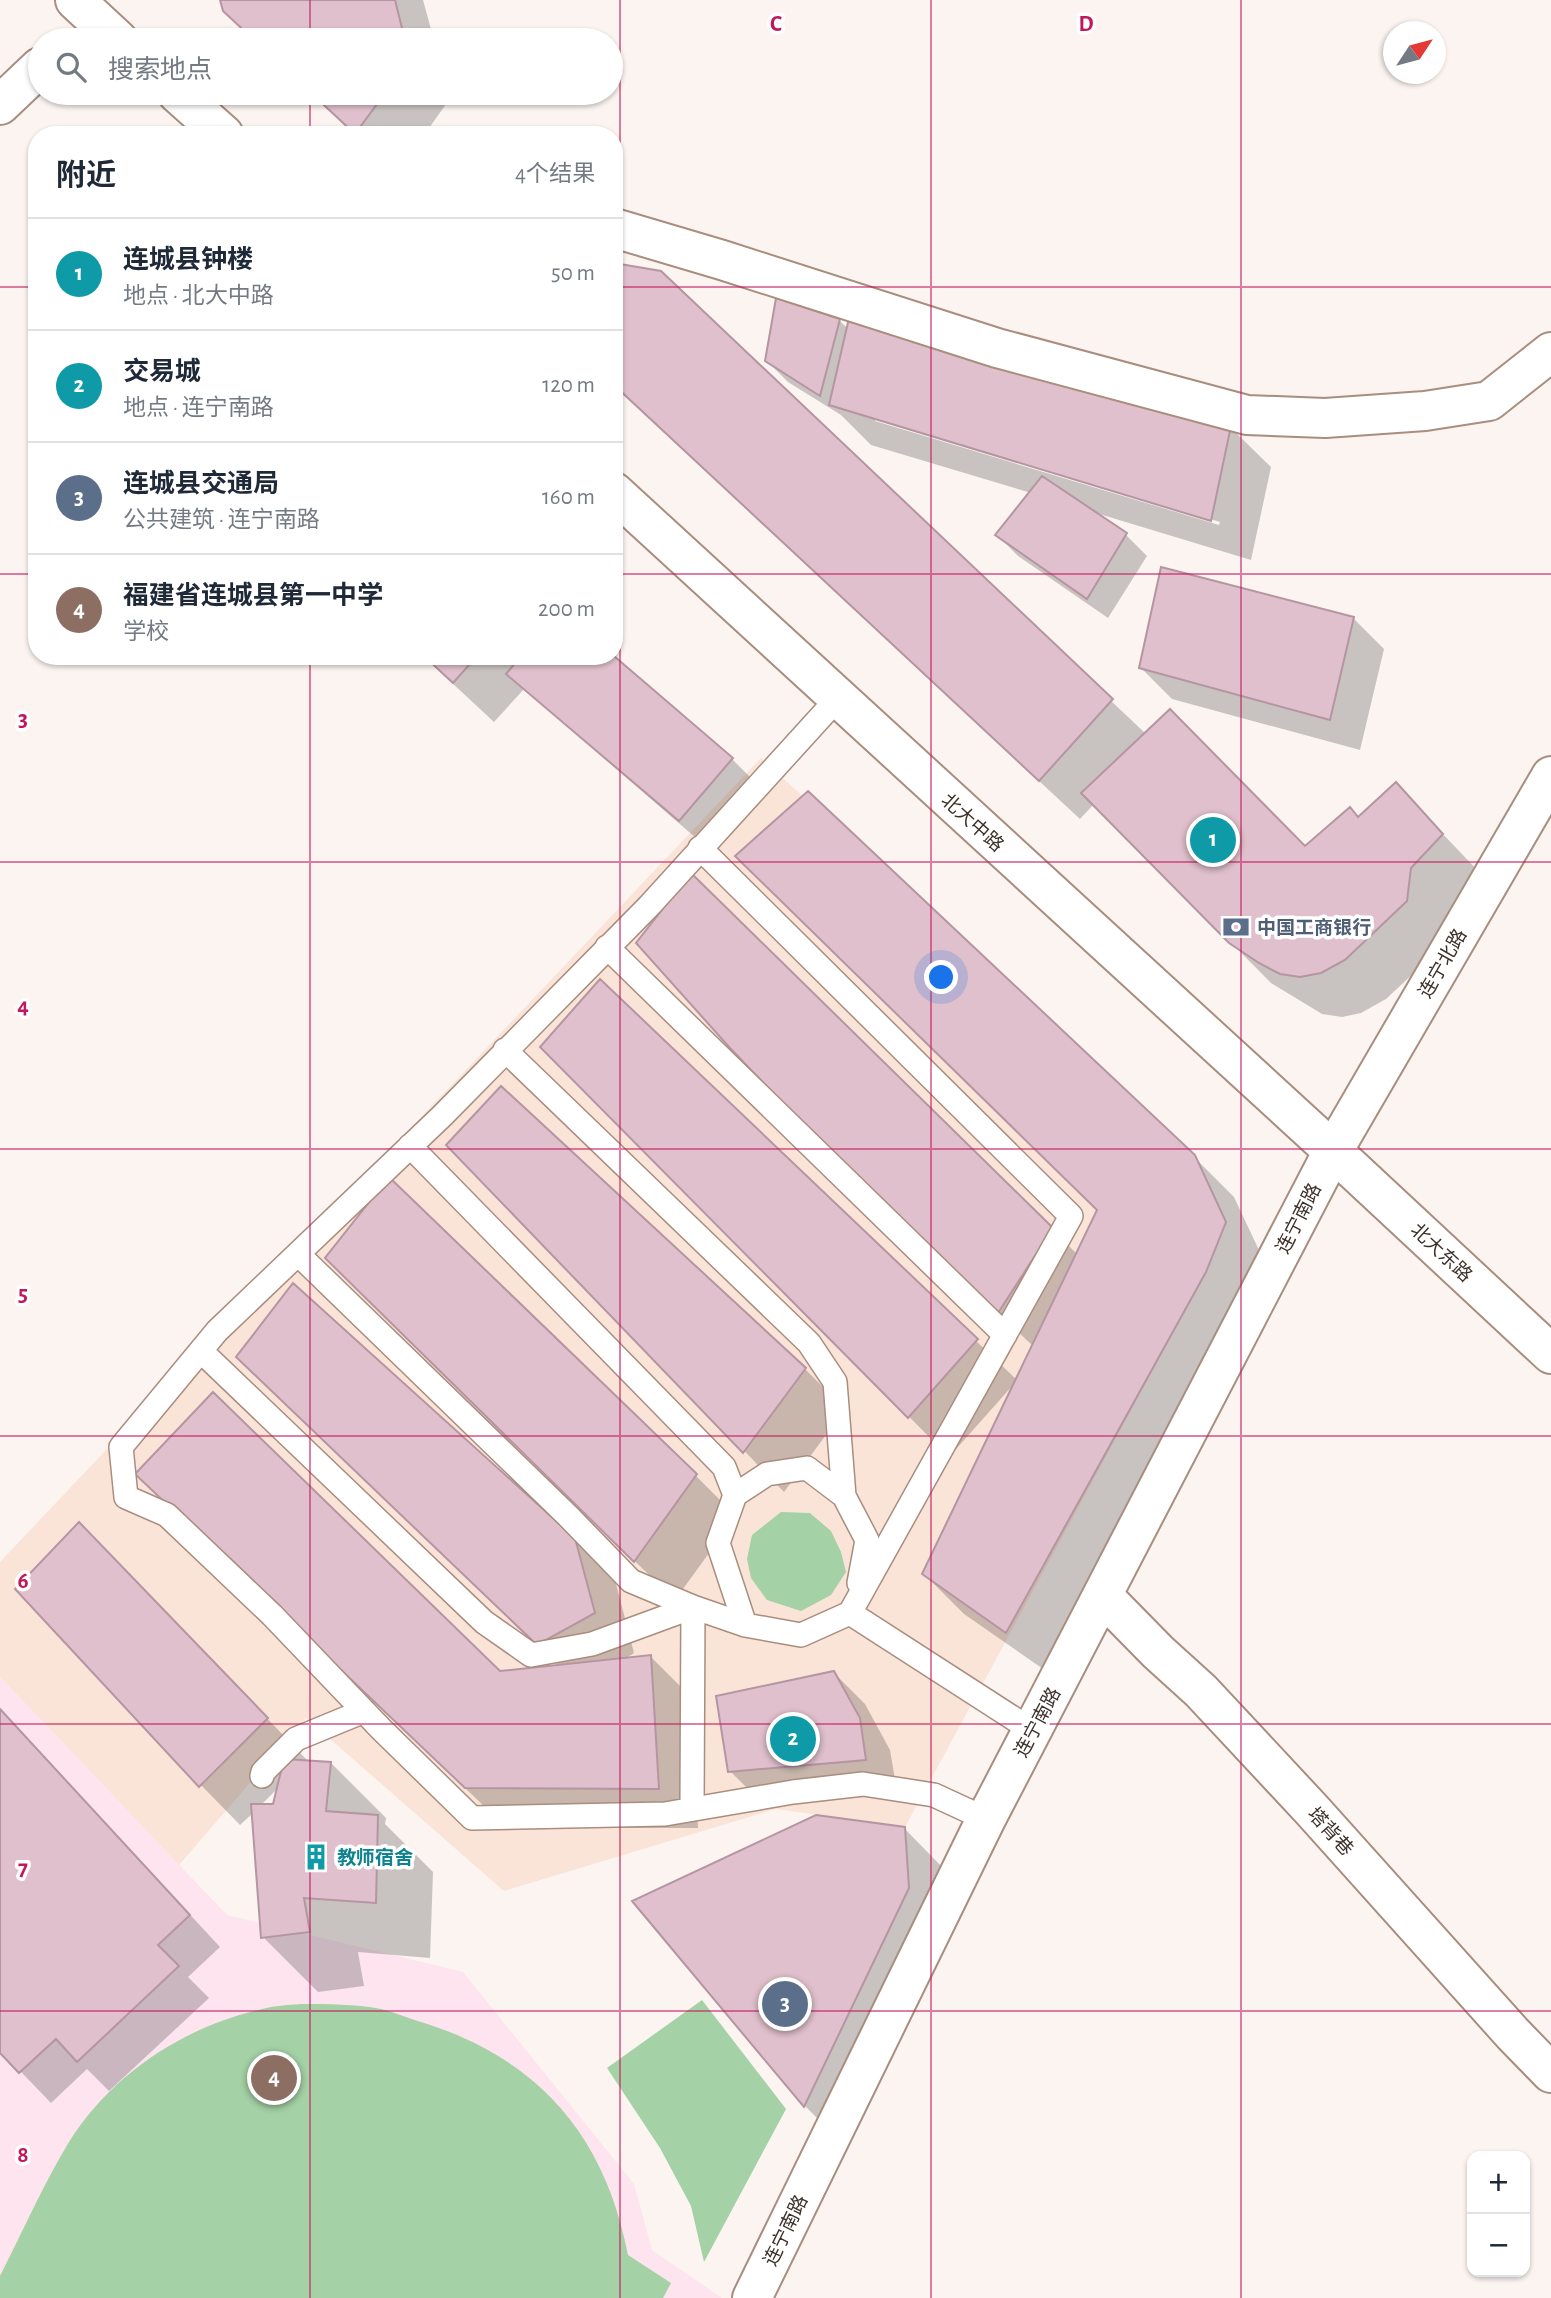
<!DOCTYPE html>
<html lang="zh">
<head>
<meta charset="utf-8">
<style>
	:root { --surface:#fff; --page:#f6f6f7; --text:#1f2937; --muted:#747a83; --line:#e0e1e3; --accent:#1a73e8 }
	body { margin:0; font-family:"Alegreya Sans","Noto Sans SC",sans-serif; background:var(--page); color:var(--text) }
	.controls { position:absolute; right:21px; bottom:21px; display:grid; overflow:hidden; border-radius:14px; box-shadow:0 2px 5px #0004 }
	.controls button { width:63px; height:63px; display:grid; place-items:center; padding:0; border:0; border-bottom:2px solid var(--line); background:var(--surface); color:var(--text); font:35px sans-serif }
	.compass { position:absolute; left:1383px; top:21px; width:63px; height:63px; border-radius:50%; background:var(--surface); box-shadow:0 2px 5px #0004; rotate:54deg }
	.you { position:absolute; left:942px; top:978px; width:24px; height:24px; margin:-18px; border:5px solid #fff; border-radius:50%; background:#1a73e8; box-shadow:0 0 0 10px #1a73e833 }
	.badge { display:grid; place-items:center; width:46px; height:46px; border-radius:50%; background:var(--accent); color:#fff; font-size:23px; font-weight:700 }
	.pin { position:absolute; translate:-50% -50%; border:4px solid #fff; box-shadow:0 2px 7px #0006 }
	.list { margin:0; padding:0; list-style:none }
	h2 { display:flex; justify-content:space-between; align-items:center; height:91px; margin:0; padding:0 28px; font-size:30px }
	h2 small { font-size:23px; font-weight:400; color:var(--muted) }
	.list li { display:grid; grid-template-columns:46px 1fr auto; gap:21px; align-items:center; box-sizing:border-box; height:112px; padding:0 28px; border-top:2px solid var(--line) }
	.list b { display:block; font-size:26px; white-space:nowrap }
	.list p { margin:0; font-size:23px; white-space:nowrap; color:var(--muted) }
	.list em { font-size:23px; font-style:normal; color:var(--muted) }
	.icon { flex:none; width:38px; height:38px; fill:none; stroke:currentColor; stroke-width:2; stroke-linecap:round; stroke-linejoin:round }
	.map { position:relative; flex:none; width:1551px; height:2298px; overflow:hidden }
	.search { position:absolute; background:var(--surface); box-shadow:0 2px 5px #0004; left:28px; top:28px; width:595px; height:77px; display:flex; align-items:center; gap:18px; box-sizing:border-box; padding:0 24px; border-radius:38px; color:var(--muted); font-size:26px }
	.panel { position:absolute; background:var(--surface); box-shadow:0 2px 5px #0004; left:28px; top:126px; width:595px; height:539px; border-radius:28px }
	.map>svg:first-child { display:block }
	.built { fill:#fae4d8 }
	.education { fill:#fde4ef }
	.green { fill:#a4d1a5 }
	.shadow { fill:#0003; fill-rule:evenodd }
	.building { fill:#e0c0cc; stroke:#b495a1; stroke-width:2 }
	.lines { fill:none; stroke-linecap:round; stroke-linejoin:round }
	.service-casing { stroke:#a98d7e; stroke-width:26 }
	.minor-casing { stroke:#a98d7e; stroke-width:42 }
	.tertiary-casing { stroke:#a98d7e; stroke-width:42 }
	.secondary-casing { stroke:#a98d7e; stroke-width:42 }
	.service { stroke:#fff; stroke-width:23 }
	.minor { stroke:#fff; stroke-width:38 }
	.tertiary { stroke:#fff; stroke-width:38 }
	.secondary { stroke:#fff; stroke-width:38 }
	.grid { fill:none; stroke:#c2185b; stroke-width:2; stroke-opacity:0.55 }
	.labels { text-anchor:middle; stroke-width:7; stroke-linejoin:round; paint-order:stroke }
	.street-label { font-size:19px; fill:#3d312b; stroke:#fff }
	.service-label { font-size:19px; font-weight:bold; fill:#4e5e75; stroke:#fff; text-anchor:start }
	.culture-label { font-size:19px; font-weight:bold; fill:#0d838f; stroke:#fff; text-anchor:start }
	.grid-label { font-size:23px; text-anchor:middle; font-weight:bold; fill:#c2185b; stroke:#fff; stroke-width:7; stroke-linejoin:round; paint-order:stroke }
</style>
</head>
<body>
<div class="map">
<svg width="1551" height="2298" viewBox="0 0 1551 2298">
	<rect width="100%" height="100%" fill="#fbf4f1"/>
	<path class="built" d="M761,758L1187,1148L1226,1222L1206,1272L905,1827L776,1809L504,1891L306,1718L179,1865L0,1677V1562Z"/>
	<path class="education" d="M0,1677L227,1915L463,1972L634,2184L652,2250L722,2298H0Z"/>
	<path class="green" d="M781,1512L810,1513L831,1531L841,1552L846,1572L831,1595L801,1611L767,1600L751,1578L747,1559L752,1535Z
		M702,2000L786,2109L704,2262L691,2206L660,2148L607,2068Z
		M301,2004C328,2004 354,2004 381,2009C394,2012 408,2018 421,2022C538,2058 605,2135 628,2255L671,2283L663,2298H0V2276C22,2233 44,2183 69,2142C111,2075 182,2028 258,2010C272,2006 287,2005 301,2004Z"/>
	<path class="shadow" d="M222,0H423L434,40H254L224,11Z
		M310,93H448L449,100L424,135H355Z
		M614,265L660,273L1146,734L1305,849L1359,818L1396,785L1482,875L1450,908L1447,942L1386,999L1361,1013L1342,1017L1322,1014L1271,983L1094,804L1080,819L614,386Z
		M839,320L848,329L1230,427L1271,467L1251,560L1096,513L1126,535L1147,556L1108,618L1018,556L997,535L1031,493L871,445L841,415L788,382L767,361ZM875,417L1220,522L1219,525L875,421Z
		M1353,618L1384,649L1360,750L1172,699L1141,668Z
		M423,656H611L732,759L763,790L711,851L524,689L494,722Z
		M691,875L1077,1254L1193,1156L1234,1197L1265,1263L1046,1671L964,1614L924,1574L1014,1384L949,1457L542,1047L600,982L1017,1380L1033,1346L903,1224Z
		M448,1145L805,1369L845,1409L784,1492Z
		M279,1397L574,1539L615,1580L634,1653L623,1660L651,1657L691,1697L698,1828H507L177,1514L499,1672L559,1666Z
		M696,1476L736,1516L675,1600L579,1507Z
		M119,1564L307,1760L304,1762L331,1763L386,1818L385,1824L433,1872L430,1958L358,1952L364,1986L318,1992L263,1937L253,1813L240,1825L201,1785ZM279,1787L275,1806H260Z
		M834,1673L865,1704L890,1750L897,1791L761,1802L730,1771Z
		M0,1709L220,1947L188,1977L209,1998L109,2091L87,2069L51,2103L0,2050Z
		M904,1828L944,1869L844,2145L805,2106L635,1902Z"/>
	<path class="building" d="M220,0H395L405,40H254L223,11Z
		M311,93H385L355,134Z
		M614,263L661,271L1113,699L1039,781L614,385Z
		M776,298L840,319L820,396L765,361Z
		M849,318L1231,426L1211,521L829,405Z
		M1042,476L1127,533L1087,599L995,535Z
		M1161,567L1354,617L1330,720L1139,668Z
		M424,656H477L453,683Z
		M521,656H614L733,758L679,821L506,674Z
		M1170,709L1305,846L1350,807L1358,817L1396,782L1443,834L1411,868L1407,901L1345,960L1321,973L1300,977L1280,974L1259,963L1229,943L1081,793Z
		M808,791L1195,1155L1226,1222L1206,1272L1006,1633L922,1574L1097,1210L735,856Z
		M691,873L1053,1228L998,1313L860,1184L730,1048L636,943Z
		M600,979L978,1339L908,1418L540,1047Z
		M501,1086L806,1368L743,1453L446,1145Z
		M389,1177L697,1474L634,1562L325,1258Z
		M293,1283L575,1538L595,1613L537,1645L236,1357Z
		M213,1392L500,1671L651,1655L659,1789L465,1788L135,1474Z
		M79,1522L268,1718L199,1787L15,1589Z
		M834,1671L860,1718L866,1760L728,1772L716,1696Z
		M0,1709L190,1915L158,1945L179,1966L77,2062L56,2039L19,2073L0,2053Z
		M284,1759L331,1762L326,1811L378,1815L376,1903L304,1898L310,1932L261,1938L251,1804H273Z
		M816,1815L905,1827L909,1888L804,2107L632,1901Z"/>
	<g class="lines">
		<g class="service-casing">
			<path id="service" d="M838,698L649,906L442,1116L217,1331L121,1447L126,1497L167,1515L272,1615L382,1730L472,1818L665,1814L793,1792L863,1784L934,1795L986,1819
				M700,848L1071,1216L850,1613
				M607,947L1005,1335
				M505,1050L809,1343L835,1382L844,1496
				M410,1146L724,1467L735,1495L718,1543L745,1625
				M298,1254L568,1516L631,1581L693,1607L692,1809
				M201,1351L484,1622L531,1655L592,1644L693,1607L745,1625L801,1635L850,1613L1033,1731
				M735,1495L767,1474L807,1468L844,1496L867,1540L859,1583
				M262,1776L263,1772L296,1739L364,1711"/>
		</g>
		<g class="minor-casing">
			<path id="minor" d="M614,228L722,260L997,348L1247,415L1325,418L1425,411L1489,401L1551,352
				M1103,1596L1158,1652L1201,1691L1312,1810L1513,2034L1551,2073"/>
		</g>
		<g class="tertiary-casing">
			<path id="tertiary" d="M752,2298L986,1819L1333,1151L1551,776"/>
		</g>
		<g class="secondary-casing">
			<path id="secondary" d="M75,0L118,40
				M177,93L224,135
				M0,105L40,67
				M614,492L1333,1151L1551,1354"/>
		</g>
		<use href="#service" class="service"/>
		<use href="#minor" class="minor"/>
		<use href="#tertiary" class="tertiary"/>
		<use href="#secondary" class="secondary"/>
	</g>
	<path class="grid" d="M310,0V40M620,0V2298M931,0V2298M1241,0V2298M310,93V135M0,287H37M614,287H1551M0,574H37M614,574H1551M310,656V2298M0,862H1551M0,1149H1551M0,1436H1551M0,1724H1551M0,2011H1551"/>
	<defs>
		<g id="bank-bare" transform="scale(2.1)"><path d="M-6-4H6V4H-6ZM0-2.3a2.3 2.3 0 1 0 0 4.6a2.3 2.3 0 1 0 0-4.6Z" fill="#5c6f8a" stroke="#fff" stroke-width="2.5" paint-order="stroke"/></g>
		<g id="building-bare" transform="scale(2.1)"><path d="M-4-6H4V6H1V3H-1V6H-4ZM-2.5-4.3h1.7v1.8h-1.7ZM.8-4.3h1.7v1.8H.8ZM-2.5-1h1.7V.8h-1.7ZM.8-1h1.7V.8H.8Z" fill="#0f9aa8" stroke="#fff" stroke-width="2.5" paint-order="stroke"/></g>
	</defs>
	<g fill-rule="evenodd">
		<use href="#bank-bare" x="1236" y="927"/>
		<use href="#building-bare" x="316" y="1857"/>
	</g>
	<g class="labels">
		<g class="street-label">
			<text transform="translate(973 822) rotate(42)" y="7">北大中路</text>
			<text transform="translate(1442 963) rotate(-60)" y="7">连宁北路</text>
			<text transform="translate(1298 1218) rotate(-63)" y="7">连宁南路</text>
			<text transform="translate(1442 1252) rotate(43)" y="7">北大东路</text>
			<text transform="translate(1037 1722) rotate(-62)" y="7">连宁南路</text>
			<text transform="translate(1331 1831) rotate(48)" y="7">塔背巷</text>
			<text transform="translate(785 2230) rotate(-64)" y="7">连宁南路</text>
		</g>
		<g class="service-label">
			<text x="1257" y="934">中国工商银行</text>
		</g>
		<g class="culture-label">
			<text x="337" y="1864">教师宿舍</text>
		</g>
	</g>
	<g class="grid-label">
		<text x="776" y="31">C</text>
		<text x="1086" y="31">D</text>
		<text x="23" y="726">3</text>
		<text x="23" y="1013">4</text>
		<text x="23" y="1301">5</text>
		<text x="23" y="1588">6</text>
		<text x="23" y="1875">7</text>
		<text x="23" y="2162">8</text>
	</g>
</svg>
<div class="controls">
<button>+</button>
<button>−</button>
</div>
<svg class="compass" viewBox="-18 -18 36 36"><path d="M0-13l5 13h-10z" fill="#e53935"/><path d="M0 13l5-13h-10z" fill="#747a83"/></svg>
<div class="you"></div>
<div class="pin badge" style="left:1213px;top:840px;background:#0f9aa8">1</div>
<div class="pin badge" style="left:793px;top:1739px;background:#0f9aa8">2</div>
<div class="pin badge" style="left:785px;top:2004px;background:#5c6f8a">3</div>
<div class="pin badge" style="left:274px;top:2078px;background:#8d6e63">4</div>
<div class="search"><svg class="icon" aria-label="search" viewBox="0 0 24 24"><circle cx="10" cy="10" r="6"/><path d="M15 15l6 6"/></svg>搜索地点</div>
<section class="panel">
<h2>附近<small>4个结果</small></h2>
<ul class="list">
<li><span class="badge" style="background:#0f9aa8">1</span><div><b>连城县钟楼</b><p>地点 · 北大中路</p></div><em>50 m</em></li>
<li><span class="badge" style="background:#0f9aa8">2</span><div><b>交易城</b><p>地点 · 连宁南路</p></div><em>120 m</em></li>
<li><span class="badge" style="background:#5c6f8a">3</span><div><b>连城县交通局</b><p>公共建筑 · 连宁南路</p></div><em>160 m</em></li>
<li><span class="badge" style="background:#8d6e63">4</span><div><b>福建省连城县第一中学</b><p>学校</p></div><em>200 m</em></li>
</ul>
</section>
</div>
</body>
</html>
